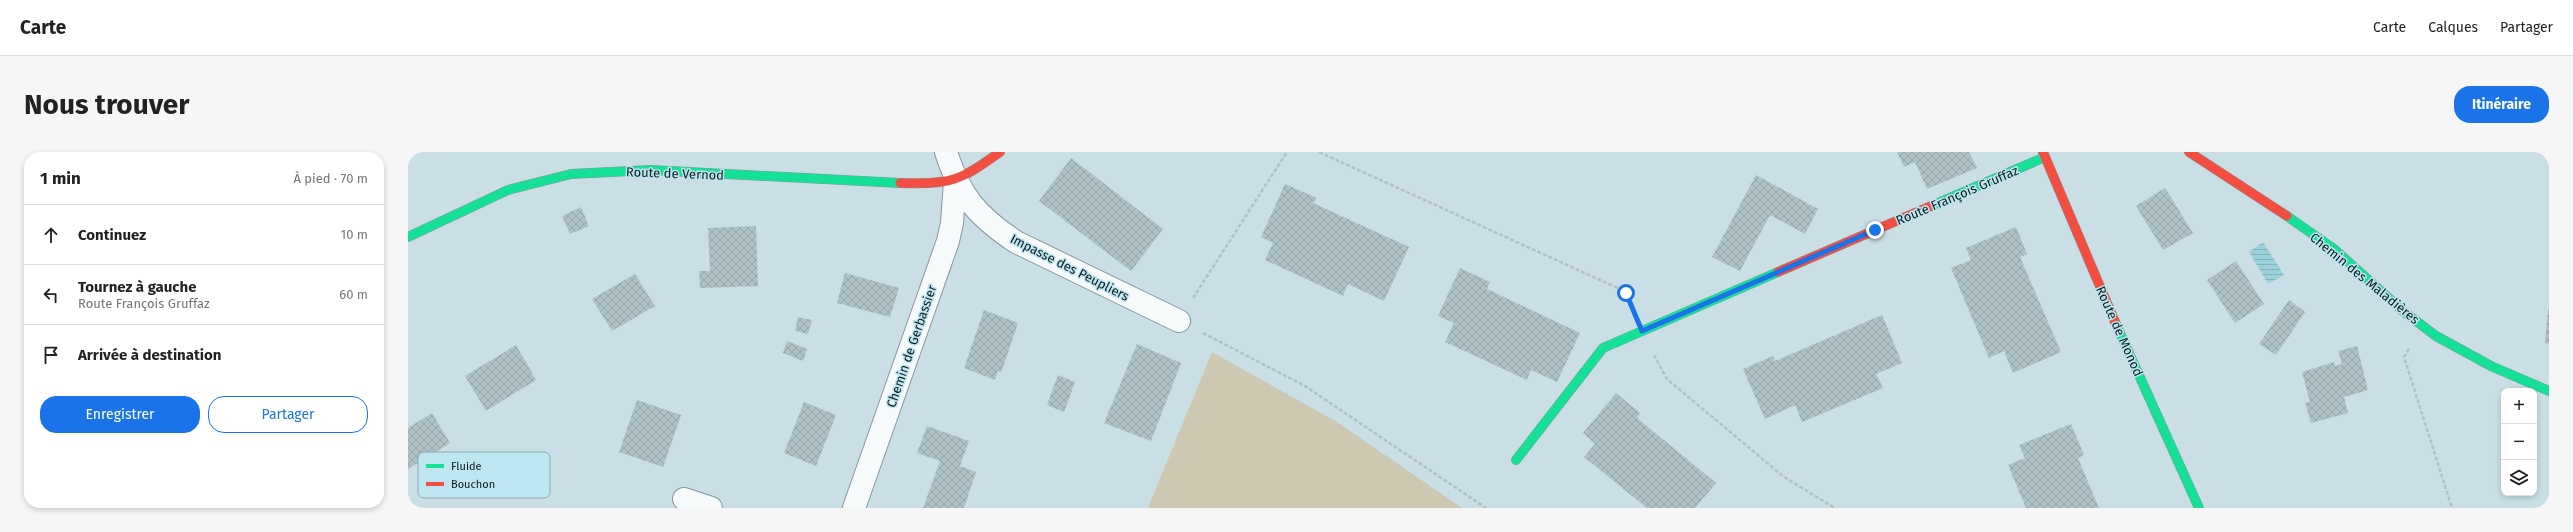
<!DOCTYPE html>
<html lang="fr">
<head>
<meta charset="utf-8">
<style>
	:root { --surface:#fff; --page:#f6f6f6; --text:#222; --muted:#767676; --line:#e0e0e0; --accent:#1a73e8 }
	body { margin:0; font-family:"Fira Sans",sans-serif; background:var(--page); color:var(--text) }
	.controls { position:absolute; right:12px; bottom:12px; display:grid; overflow:hidden; border-radius:8px; box-shadow:0 2px 6px #0003 }
	.controls button { width:36px; height:36px; display:grid; place-items:center; padding:0; border:0; border-bottom:1px solid var(--line); background:var(--surface); color:var(--text); font:20px sans-serif }
	.stop { position:absolute; width:12px; height:12px; margin:-9px; border:3px solid #1a73e8; border-radius:50%; background:#fff }
	.stop.end { background:#1a73e8; border-color:#fff; box-shadow:0 1px 4px #0008 }
	.list { margin:0; padding:0; list-style:none }
	h2 { display:flex; justify-content:space-between; align-items:center; height:52px; margin:0; padding:0 16px; font-size:17px }
	h2 small { font-size:13px; font-weight:400; color:var(--muted) }
	.list li { display:grid; grid-template-columns:26px 1fr auto; gap:12px; align-items:center; box-sizing:border-box; height:60px; padding:0 16px; border-top:1px solid var(--line) }
	.list b { display:block; font-size:15px; white-space:nowrap }
	.list p { margin:0; font-size:13px; white-space:nowrap; color:var(--muted) }
	.list em { font-size:13px; font-style:normal; color:var(--muted) }
	.actions { display:flex; gap:8px; padding:12px 16px }
	.actions a { flex:1; padding:9px 0; border:1px solid var(--accent); border-radius:16px; text-align:center; font-size:14px; color:var(--accent) }
	.actions .main { background:var(--accent); color:#fff }
	.icon { flex:none; width:22px; height:22px; fill:none; stroke:currentColor; stroke-width:2; stroke-linecap:round; stroke-linejoin:round }
	.map { position:relative; flex:none; width:2141px; height:356px; overflow:hidden; border-radius:16px }
	header { display:flex; align-items:center; gap:24px; box-sizing:border-box; height:56px; padding:0 20px; background:var(--surface); border-bottom:1px solid var(--line) }
	header strong { font-size:19px }
	nav { display:flex; gap:22px; margin-inline-start:auto; font-size:14px }
	.intro { display:flex; align-items:center; justify-content:space-between; box-sizing:border-box; height:96px; padding:0 24px }
	h1 { margin:0; font-size:28px }
	.button { padding:10px 18px; border-radius:16px; background:var(--accent); color:#fff; font-size:14px; font-weight:700 }
	main { display:flex; gap:24px; padding:0 24px }
	aside { flex:1; background:var(--surface); border-radius:16px; box-shadow:0 2px 6px #0003 }
	.map>svg:first-child { display:block }
	.green { fill:#ccc8b2 }
	.water { fill:url(#water-rules) }
	.building { fill:url(#building-cross-hatch) }
	.lines { fill:none; stroke-linecap:round; stroke-linejoin:round }
	.street-casing { stroke:#86969b; stroke-width:24 }
	.fast-casing { stroke:#86969b; stroke-width:10 }
	.jam-casing { stroke:#86969b; stroke-width:10 }
	.path { stroke:#b6bec0; stroke-width:2.5; stroke-dasharray:4 2; stroke-linecap:butt }
	.street { stroke:#f7fafb; stroke-width:22 }
	.fast { stroke:#16e098; stroke-width:9 }
	.jam { stroke:#f24e42; stroke-width:9 }
	.route { stroke:#1a73e8; stroke-width:5 }
	.labels { text-anchor:middle; stroke-width:3; stroke-linejoin:round; paint-order:stroke }
	.street-label { font-size:13px; fill:#0b1b1e; stroke:#bee6f0 }
	.key { fill:#bee6f0; stroke:#88a9b1; stroke-width:1 }
	.key-label { font-size:11px; fill:#0b1b1e }
</style>
</head>
<body>
<header>
<strong>Carte</strong>
<nav><a>Carte</a><a>Calques</a><a>Partager</a></nav>
</header>
<div class="intro"><h1>Nous trouver</h1><a class="button">Itinéraire</a></div>
<main>
<aside>
<h2>1 min<small>À pied · 70 m</small></h2>
<ul class="list">
<li><svg class="icon" aria-label="ahead" viewBox="0 0 24 24"><path d="M12 20V5M6 11l6-6 6 6"/></svg><div><b>Continuez</b></div><em>10 m</em></li>
<li><svg class="icon" aria-label="left" viewBox="0 0 24 24"><path d="M17 20v-9H6M10 6l-5 5 5 5"/></svg><div><b>Tournez à gauche</b><p>Route François Gruffaz</p></div><em>60 m</em></li>
<li><svg class="icon" aria-label="arrive" viewBox="0 0 24 24"><path d="M6 21V4h12l-3 4 3 4H6"/></svg><div><b>Arrivée à destination</b></div></li>
</ul>
<div class="actions"><a class="main">Enregistrer</a><a>Partager</a></div>
</aside>
<div class="map">
<svg width="2141" height="356" viewBox="0 0 2141 356">
	<defs>
		<pattern id="water-rules" width="6" height="5" patternUnits="userSpaceOnUse"><rect width="6" height="5" fill="#9bd0dd"/><path d="M0 2.5h6" fill="none" stroke="#84b2bd"/></pattern>
		<pattern id="building-cross-hatch" width="8" height="8" patternUnits="userSpaceOnUse"><rect width="8" height="8" fill="#b0c1c6"/><path d="M0 0l8 8M0 8l8-8" fill="none" stroke="#96a5aa"/></pattern>
	</defs>
	<rect width="100%" height="100%" fill="#c9dfe5"/>
	<path class="green" d="M804,200L929,270L1054,356H740Z"/>
	<path class="water" d="M1855,90L1876,123L1860,132L1841,100Z"/>
	<path class="building" d="M1489,0H1561L1569,16L1519,37L1507,10L1496,15Z
		M663,6L755,77L723,119L631,49Z
		M1348,23L1410,57L1397,82L1362,63L1332,119L1304,105Z
		M877,32L909,46L905,51L1001,95L976,149L940,132L935,144L857,108L865,91L853,85Z
		M1757,36L1785,81L1755,98L1728,54Z
		M173,55L181,74L162,82L154,64Z
		M348,74L350,134L292,136L291,119H302L300,76Z
		M1608,75L1619,102L1612,105L1653,200L1605,221L1596,199L1581,206L1543,116L1563,108L1558,96Z
		M1828,109L1856,152L1827,171L1799,128Z
		M1052,116L1082,130L1079,137L1172,181L1149,230L1123,218L1119,228L1037,190L1046,171L1030,164Z
		M437,121L491,136L482,165L429,151Z
		M227,122L247,154L204,179L184,147Z
		M1881,148L1897,160L1868,203L1851,192Z
		M2140,157H2141V192L2137,191Z
		M576,158L610,171L593,221L590,219L587,228L556,216Z
		M1474,163L1494,211L1468,222L1475,236L1394,270L1387,253L1357,267L1335,217L1365,204L1367,209Z
		M390,165L404,168L400,182L387,179Z
		M379,189L399,197L395,209L375,201Z
		M729,192L773,211L743,289L696,271Z
		M108,193L128,228L78,259L57,224Z
		M1949,194L1960,238L1936,245L1940,261L1903,271L1897,251L1902,250L1894,220L1926,210L1927,214L1934,212L1930,199Z
		M650,223L667,230L656,260L639,253Z
		M1208,241L1232,261L1229,266L1308,331L1287,356H1239L1176,305L1187,292L1175,281Z
		M229,248L273,263L255,315L211,300Z
		M396,250L428,263L408,314L376,301Z
		M24,261L42,291L0,317V276Z
		M1663,272L1676,303L1670,306L1691,356H1618L1600,313L1617,306L1611,293Z
		M519,274L561,289L552,314L568,320L556,356H515L532,309L509,301Z"/>
	<g class="lines">
		<g class="street-casing">
			<path id="street" d="M538,0C552,44 569,64 608,90L771,169
				M276,347L303,356
				M446,356L540,89L544,71L547,29"/>
		</g>
		<g class="fast-casing">
			<path id="fast" d="M1523,54L1637,5
				M1879,64L1926,97L1995,159L2028,184L2083,214L2141,239
				M0,85L100,38L163,22L243,18L492,31
				M1707,170L1791,356
				M1108,308L1195,196L1370,120"/>
		</g>
		<g class="jam-casing">
			<path id="jam" d="M1635,0L1707,170
				M1781,0L1879,64
				M492,31C544,32 550,30 592,0
				M1370,120L1523,54"/>
		</g>
		<path class="path" d="M911,0L1214,138L1222,146L1225,155
			M785,146L879,0
			M795,181L897,234L1078,356
			M2001,197L1996,205L2044,356
			M1246,203L1259,227L1376,325L1427,356"/>
		<use href="#street" class="street"/>
		<use href="#fast" class="fast"/>
		<use href="#jam" class="jam"/>
	</g>
	<g class="lines">
		<path class="route" d="M1218,141L1234,179L1467,78"/>
	</g>
	<g class="labels">
		<g class="street-label">
			<text transform="translate(267 21) rotate(2)" y="5">Route de Vernod</text>
			<text transform="translate(1549 43) rotate(-23)" y="5">Route François Gruffaz</text>
			<text transform="translate(662 115) rotate(27)" y="5">Impasse des Peupliers</text>
			<text transform="translate(1957 126) rotate(39)" y="5">Chemin des Maladières</text>
			<text transform="translate(1712 179) rotate(66)" y="5">Route de Monod</text>
			<text transform="translate(503 194) rotate(-71)" y="5">Chemin de Gerbassier</text>
		</g>
	</g>
	<rect x="10" y="300" width="132" height="46" rx="6" class="key"/>
	<rect x="18" y="312" width="18" height="4" fill="#16e098"/>
	<rect x="18" y="330" width="18" height="4" fill="#f24e42"/>
	<g class="key-label">
		<text x="43" y="318">Fluide</text>
		<text x="43" y="336">Bouchon</text>
	</g>
</svg>
<div class="controls">
<button>+</button>
<button>−</button>
<button><svg class="icon" aria-label="layers" viewBox="0 0 24 24"><path d="M12 4l9 5-9 5-9-5zM3 14l9 5 9-5"/></svg></button>
</div>
<div class="stop" style="left:1218px;top:141px"></div>
<div class="stop end" style="left:1467px;top:78px"></div>
</div>
</main>
</body>
</html>
